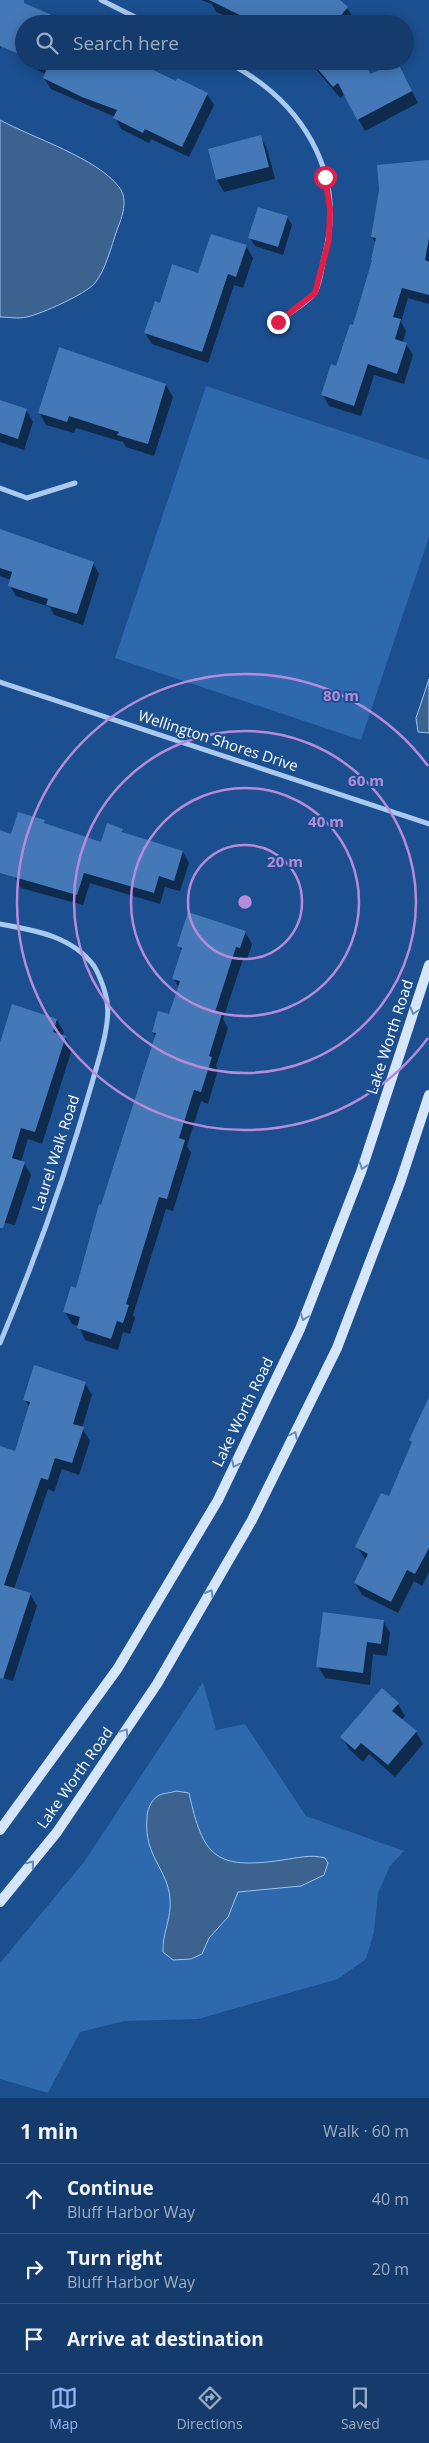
<!DOCTYPE html>
<html lang="en">
<head>
<meta charset="utf-8">
<style>
	:root { --surface:#143b6b; --page:#214673; --text:#f1f3f6; --muted:#9dadc1; --line:#33557e; --accent:#95b2f1 }
	body { margin:0; font-family:"Open Sans",sans-serif; background:var(--page); color:var(--text) }
	.stop { position:absolute; width:15px; height:15px; margin:-11px; border:4px solid #e11d48; border-radius:50%; background:#fff }
	.stop.end { background:#e11d48; border-color:#fff; box-shadow:0 1px 5px #0008 }
	.list { margin:0; padding:0; list-style:none }
	h2 { display:flex; justify-content:space-between; align-items:center; height:65px; margin:0; padding:0 20px; font-size:21px }
	h2 small { font-size:16px; font-weight:400; color:var(--muted) }
	.list li { display:grid; grid-template-columns:32px 1fr auto; gap:15px; align-items:center; box-sizing:border-box; height:70px; padding:0 20px; border-top:1px solid var(--line) }
	.list b { display:block; font-size:19px; white-space:nowrap }
	.list p { margin:0; font-size:16px; white-space:nowrap; color:var(--muted) }
	.list em { font-size:16px; font-style:normal; color:var(--muted) }
	.icon { flex:none; width:28px; height:28px; fill:none; stroke:currentColor; stroke-width:2; stroke-linecap:round; stroke-linejoin:round }
	.map { position:relative; flex:none; width:429px; height:2098px; overflow:hidden }
	.search { position:absolute; background:var(--surface); box-shadow:0 2px 12px #0003; left:15px; right:15px; top:15px; height:55px; display:flex; align-items:center; gap:12px; box-sizing:border-box; padding:0 18px; border-radius:28px; color:var(--muted); font-size:19px }
	.sheet { height:275px; background:var(--surface) }
	nav { display:flex; justify-content:space-around; align-items:center; box-sizing:border-box; height:70px; border-top:1px solid var(--line); background:var(--surface); font-size:14px; color:var(--muted) }
	nav a { display:grid; justify-items:center; gap:2px }
	nav .on { color:var(--accent) }
	.map>svg:first-child { display:block }
	.green { fill:#2e69ad }
	.water { fill:#3c6290; stroke:#9cc4f0 }
	.shadow { fill:#0007 }
	.building { fill:#4478b7 }
	.lines { fill:none; stroke-linecap:round; stroke-linejoin:round }
	.street { stroke:#a9c9ee; stroke-width:5 }
	.secondary { stroke:#d6e6fa; stroke-width:10 }
	.oneway { stroke:#668bba }
	.route { stroke:#e11d48; stroke-width:6 }
	.ring { fill:none; stroke:#b68bdc; stroke-width:2.5 }
	.labels { text-anchor:middle; stroke-width:4; stroke-linejoin:round; paint-order:stroke }
	.street-label { font-size:15px; fill:#fff; stroke:#1b4f8f }
	.centre { fill:#b68bdc; stroke:#1b4f8f; stroke-width:2.5 }
	.ring-label { font-size:15px; text-anchor:middle; font-weight:bold; fill:#b68bdc; stroke:#1b4f8f; stroke-width:4; stroke-linejoin:round; paint-order:stroke }
</style>
</head>
<body>
<div class="map">
<svg width="429" height="2098" viewBox="0 0 429 2098">
	<rect width="100%" height="100%" fill="#1b4f8f"/>
	<path class="green" d="M206,386L429,460V537L361,740L115,658Z
		M203,1682L216,1730L245,1724L306,1816L404,1851L390,1866L378,1893L374,1932L366,1959L338,1979L198,2019L125,2021L80,2032L48,2093L0,2079V1963L84,1862Z"/>
	<path class="water" d="M0,120C33,138 97,158 119,187C129,200 122,217 117,230C111,247 106,269 95,283C86,294 41,314 27,317C18,319 8,317 0,317Z
		M429,679V733L418,732L416,718Z
		M176,1791L189,1793C203,1857 215,1870 283,1860C297,1858 311,1854 325,1858L328,1863L324,1875L301,1886L238,1892L228,1917L209,1938L202,1954L191,1959L173,1960L163,1952C162,1934 172,1917 170,1899C168,1869 144,1857 147,1819C147,1811 150,1801 158,1796C162,1793 171,1793 176,1791Z"/>
	<path class="shadow" d="M0,0H12L68,23L70,17L84,24H24V60L20,54L3,43L0,49Z
		M201,0H338L347,8L354,19L350,24H245L216,12L212,4Z
		M24,61H132L176,83L207,94L214,105L189,157L151,139L149,143L121,129L115,117L51,89L44,78L46,74L27,65Z
		M309,61H359L371,76L403,74L418,103L365,131L345,94L340,98Z
		M260,136L267,148L275,179L224,192L217,180L210,149Z
		M429,162V304L408,298L401,322L406,331L403,342L406,344L413,355L404,384L374,375L361,416L329,406L323,395L337,367L354,327L373,262L376,244L372,237L381,190Z
		M287,217L292,225L283,255L255,246L250,238Z
		M246,246L253,258L243,288L234,285L208,363L152,344L145,333L161,305L199,274Z
		M166,385L173,397L154,456L126,447L123,442L76,428L74,433L46,425L39,412Z
		M0,402L26,410L33,422L24,450L0,442Z
		M0,530L93,563L99,574L83,625L54,615L50,607L16,596L10,586L11,580L0,576Z
		M44,821L46,825L102,843L122,830L124,834L183,852L189,863L180,891L165,887L160,904L90,883L83,905L21,888L14,876L0,871V831L12,835Z
		M245,932L252,944L247,960L243,959L223,1019L228,1028L216,1066L218,1070L208,1104L201,1101L187,1146L191,1153L173,1211L166,1209L133,1315L135,1318L130,1334L123,1332L118,1350L85,1340L79,1326L72,1324L65,1312L77,1289L156,1037L153,1032L170,1016L179,988L174,979L182,952L179,946Z
		M57,1020L64,1032L62,1036L65,1037L72,1049L42,1144L28,1139L21,1162L24,1163L31,1175L15,1225L0,1222V1045Z
		M85,1383L92,1395L82,1428L90,1441L79,1475L62,1469L54,1492L48,1489L14,1589L30,1594L37,1606L13,1681L0,1677V1449L15,1452L30,1408L25,1400Z
		M429,1400V1572L422,1586L414,1581L398,1613L362,1595L355,1583L366,1560L357,1547L390,1498L413,1444L411,1440Z
		M383,1621L390,1633L387,1656L373,1654L370,1685L325,1678L318,1666Z
		M398,1704L405,1716L401,1720L416,1732L423,1744L395,1777L369,1754L363,1762L349,1749L342,1737Z"/>
	<path class="building" d="M0,0H24V3L72,24H24V56L0,46Z
		M209,0H340L348,7L334,24H258Z
		M50,61H135L176,81L177,78L208,93L182,147L145,129L143,133L113,118L117,110L82,97L43,78Z
		M311,61H361L371,74L397,61L412,91L357,120L338,83L333,87Z
		M261,135L269,167L216,180L208,149Z
		M429,160V238L425,260L429,262V295L402,288L393,317L401,319L395,339L407,343L397,374L368,364L354,406L321,395L331,364L336,366L350,324L353,325L372,260H371L376,238L371,237L379,190L377,165Z
		M258,207L288,216L278,247L248,238Z
		M211,234L247,245L236,277L228,274L202,352L144,333L155,301L160,303L172,264L198,273Z
		M59,347L166,384L148,444L117,435L119,432L69,416L67,422L38,413Z
		M0,400L27,409L18,439L0,433Z
		M0,529L94,562L77,614L46,605L48,599L8,586L12,572L0,568Z
		M18,812L45,820L44,823L101,842L107,823L123,829L122,832L183,851L174,881L159,876L154,893L84,873L77,895L0,873V830L11,834Z
		M188,912L246,931L240,948L236,947L215,1012L222,1014L209,1056L212,1057L201,1092L194,1090L179,1138L185,1140L167,1199L159,1197L126,1304L129,1305L123,1323L117,1321L111,1339L77,1328L80,1317L63,1312L71,1286L76,1288L99,1204L101,1205L156,1033L152,1032L158,1011L169,1014L180,981L172,979L182,948L177,946Z
		M12,1004L57,1019L53,1032L66,1036L35,1132L21,1128L12,1158L25,1162L3,1228H0V1043Z
		M34,1365L86,1382L73,1424L84,1427L72,1463L55,1458L48,1480L41,1478L4,1585L31,1593L3,1679L0,1678V1446L15,1451L30,1402L23,1400Z
		M429,1397V1548L415,1574L407,1570L391,1602L354,1583L368,1554L355,1547L381,1493L389,1496L412,1442L409,1440Z
		M323,1612L384,1620L381,1644L367,1642L363,1673L316,1667Z
		M382,1688L399,1703L392,1711L417,1731L388,1765L361,1743L355,1750L340,1737Z"/>
	<g class="lines">
		<path class="street" d="M101,0L149,24
			M225,61C300,99 348,171 324,257C322,267 320,286 314,294C305,304 289,313 278,322
			M0,488L27,498L75,483
			M0,682L429,824
			M0,924C34,930 72,936 94,966C99,974 106,992 107,1002C111,1024 98,1061 92,1083C67,1171 36,1258 0,1343"/>
		<path class="secondary" d="M0,1830L118,1668L218,1500L300,1329L361,1172L429,965
			M0,1902L57,1832L157,1684L252,1520L337,1348L400,1183L429,1095"/>
	</g>
	<defs><path id="oneway-chevron" d="M-2-3.5L2.5 0L-2 3.5" fill="none" stroke-width="1.6" stroke-linecap="round" stroke-linejoin="round" transform="scale(1.25)"/></defs>
	<g class="oneway">
		<use href="#oneway-chevron" transform="translate(414 1011) rotate(108)"/>
		<use href="#oneway-chevron" transform="translate(363 1166) rotate(109)"/>
		<use href="#oneway-chevron" transform="translate(304 1317) rotate(111)"/>
		<use href="#oneway-chevron" transform="translate(294 1435) rotate(-64)"/>
		<use href="#oneway-chevron" transform="translate(235 1464) rotate(116)"/>
		<use href="#oneway-chevron" transform="translate(210 1593) rotate(-60)"/>
		<use href="#oneway-chevron" transform="translate(125 1732) rotate(-56)"/>
		<use href="#oneway-chevron" transform="translate(31 1864) rotate(-51)"/>
	</g>
	<g class="lines">
		<path class="route" d="M278,322L315,293L329,239L330,209L325,177"/>
	</g>
	<g class="ring">
		<circle cx="245" cy="902" r="57"/>
		<circle cx="245" cy="902" r="114"/>
		<circle cx="245" cy="902" r="171"/>
		<path d="M428 1038A228 228 0 1 1 428 766"/>
	</g>
	<g class="labels">
		<g class="street-label">
			<text transform="translate(218 741) rotate(18)" y="5">Wellington Shores Drive</text>
			<text transform="translate(390 1037) rotate(-72)" y="5">Lake Worth Road</text>
			<text transform="translate(56 1153) rotate(-72)" y="5">Laurel Walk Road</text>
			<text transform="translate(243 1412) rotate(-64)" y="5">Lake Worth Road</text>
			<text transform="translate(75 1778) rotate(-55)" y="5">Lake Worth Road</text>
		</g>
	</g>
	<circle cx="245" cy="902" r="8" class="centre"/>
	<g class="ring-label">
		<text x="341" y="701">80 m</text>
		<text x="366" y="786">60 m</text>
		<text x="326" y="827">40 m</text>
		<text x="285" y="867">20 m</text>
	</g>
</svg>
<div class="stop" style="left:325px;top:177px"></div>
<div class="stop end" style="left:278px;top:322px"></div>
<div class="search"><svg class="icon" aria-label="search" viewBox="0 0 24 24"><circle cx="10" cy="10" r="6"/><path d="M15 15l6 6"/></svg>Search here</div>
</div>
<section class="sheet">
<h2>1 min<small>Walk · 60 m</small></h2>
<ul class="list">
<li><svg class="icon" aria-label="ahead" viewBox="0 0 24 24"><path d="M12 20V5M6 11l6-6 6 6"/></svg><div><b>Continue</b><p>Bluff Harbor Way</p></div><em>40 m</em></li>
<li><svg class="icon" aria-label="right" viewBox="0 0 24 24"><path d="M7 20v-9h11M14 6l5 5-5 5"/></svg><div><b>Turn right</b><p>Bluff Harbor Way</p></div><em>20 m</em></li>
<li><svg class="icon" aria-label="arrive" viewBox="0 0 24 24"><path d="M6 21V4h12l-3 4 3 4H6"/></svg><div><b>Arrive at destination</b></div></li>
</ul>
</section>
<nav>
<a class="on"><svg class="icon" aria-label="map" viewBox="0 0 24 24"><path d="M3 6l6-2 6 2 6-2v14l-6 2-6-2-6 2zM9 4v14M15 6v14"/></svg>Map</a>
<a><svg class="icon" aria-label="directions" viewBox="0 0 24 24"><path d="M12 3l9 9-9 9-9-9zM9 14v-3h6M13 9l2 2-2 2"/></svg>Directions</a>
<a><svg class="icon" aria-label="saved" viewBox="0 0 24 24"><path d="M7 4h10v16l-5-4-5 4z"/></svg>Saved</a>
</nav>
</body>
</html>
